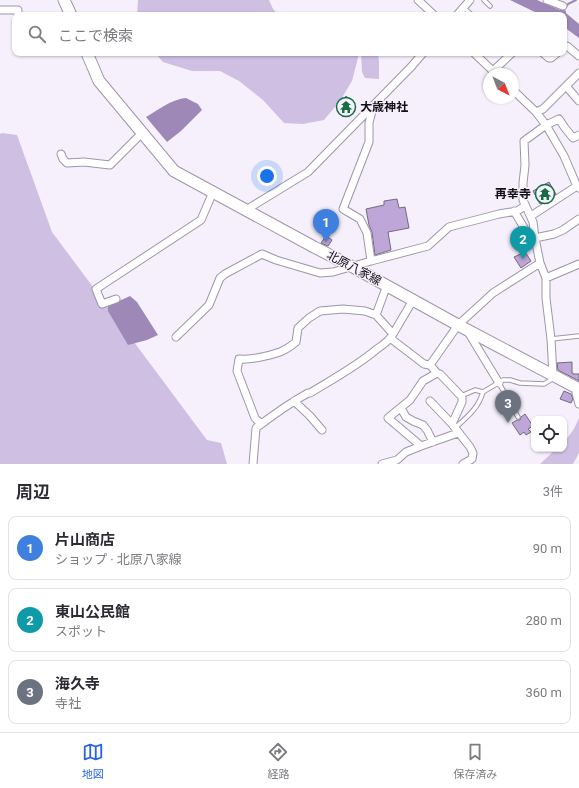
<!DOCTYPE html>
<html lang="ja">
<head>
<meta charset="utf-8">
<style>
	:root { --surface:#fff; --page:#f7f7f7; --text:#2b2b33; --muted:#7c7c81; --line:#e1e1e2; --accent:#2563eb }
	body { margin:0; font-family:Roboto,"Noto Sans JP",sans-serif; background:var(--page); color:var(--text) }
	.controls { position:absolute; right:12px; bottom:12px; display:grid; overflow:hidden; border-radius:8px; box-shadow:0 1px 3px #0004 }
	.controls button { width:36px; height:36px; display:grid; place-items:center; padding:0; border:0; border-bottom:1px solid var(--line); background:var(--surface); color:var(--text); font:20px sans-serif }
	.compass { position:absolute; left:483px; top:68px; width:36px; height:36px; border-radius:50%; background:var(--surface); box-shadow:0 1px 3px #0004; rotate:138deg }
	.you { position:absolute; left:267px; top:176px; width:14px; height:14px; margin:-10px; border:3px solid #fff; border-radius:50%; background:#1a73e8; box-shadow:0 0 0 6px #1a73e833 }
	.badge { display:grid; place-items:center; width:26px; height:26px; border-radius:50%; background:var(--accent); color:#fff; font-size:13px; font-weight:700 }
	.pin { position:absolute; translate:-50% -33px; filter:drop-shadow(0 1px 2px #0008) }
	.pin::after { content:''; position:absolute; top:21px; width:14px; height:12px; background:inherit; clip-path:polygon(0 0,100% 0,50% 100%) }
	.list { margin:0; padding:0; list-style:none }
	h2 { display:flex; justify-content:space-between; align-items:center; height:52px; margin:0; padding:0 16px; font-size:17px }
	h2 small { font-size:13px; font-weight:400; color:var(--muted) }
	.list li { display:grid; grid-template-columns:26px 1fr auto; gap:12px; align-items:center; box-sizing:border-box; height:64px; margin:0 8px 8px; padding:0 8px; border:1px solid var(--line); border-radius:8px }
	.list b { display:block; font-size:15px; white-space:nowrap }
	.list p { margin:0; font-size:13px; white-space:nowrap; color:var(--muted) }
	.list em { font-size:13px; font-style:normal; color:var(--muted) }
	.icon { flex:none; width:22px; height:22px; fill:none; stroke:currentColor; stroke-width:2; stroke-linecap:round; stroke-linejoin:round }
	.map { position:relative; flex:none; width:579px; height:464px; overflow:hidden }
	.search { position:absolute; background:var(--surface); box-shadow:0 1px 3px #0004; left:12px; right:12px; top:12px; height:44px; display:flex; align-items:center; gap:10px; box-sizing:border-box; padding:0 14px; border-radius:8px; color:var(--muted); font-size:15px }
	.sheet { height:268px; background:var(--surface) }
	nav { display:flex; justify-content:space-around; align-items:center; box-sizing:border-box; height:56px; border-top:1px solid var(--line); background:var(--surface); font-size:11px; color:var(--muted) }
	nav a { display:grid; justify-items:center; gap:2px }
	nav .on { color:var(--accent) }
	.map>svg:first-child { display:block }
	.green { fill:#cfbfe3 }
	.water { fill:#9e88b7 }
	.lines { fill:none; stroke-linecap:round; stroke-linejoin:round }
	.stream { stroke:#9e88b7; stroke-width:2 }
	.building { fill:#bea7d8; stroke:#726a7d }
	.lane-casing { stroke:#9e95a9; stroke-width:5.5 }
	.street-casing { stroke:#9e95a9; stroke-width:9 }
	.secondary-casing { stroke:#9e95a9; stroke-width:13 }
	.lane { stroke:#fff; stroke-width:3.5 }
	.street { stroke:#fff; stroke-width:7 }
	.secondary { stroke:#fff; stroke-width:11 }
	.labels { text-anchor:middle; stroke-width:3; stroke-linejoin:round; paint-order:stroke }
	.poi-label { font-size:12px; font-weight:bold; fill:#120e15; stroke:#f6f0fd; text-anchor:start }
	.street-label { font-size:12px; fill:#120e15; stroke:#f6f0fd }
</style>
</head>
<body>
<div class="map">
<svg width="579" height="464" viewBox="0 0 579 464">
	<rect width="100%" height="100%" fill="#f6f0fd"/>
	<path class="green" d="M138,0H269L273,9L279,15H137Z
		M155,53H359V54L352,81L340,101L324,120L303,124L284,123L263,100L239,81L220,71H192L163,62Z
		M361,53H378L379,62V79L365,78L362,72Z
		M2,133L17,135L52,232L207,440L221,443L227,464H0V134Z
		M579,418V453L573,464H540L556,449H564V442L574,429Z"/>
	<path class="water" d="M510,0H537L560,10L563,9L566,11V13L579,24V38L564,27V15H541Z
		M186,98L198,104L202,110L181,131L167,142L146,117C158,110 172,99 186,98Z
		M130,296L137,302L158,335L147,340L128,345L108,311V306Z"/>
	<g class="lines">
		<path class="stream" d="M566,7L568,4L576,0"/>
	</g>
	<path class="building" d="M346,96L355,104L346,116L338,110Z
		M549,182L556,194L540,204L533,191Z
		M397,199L399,208L405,207L409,228L388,232L391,250L375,255L372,232L369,225L366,209L384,205V201Z
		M326,236L332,240L328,246L321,243Z
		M525,252L531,261L521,268L514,257Z
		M572,362V373H573V374H579V381L558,370L557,363Z
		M564,391L571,394L573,399L571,403L560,399Z
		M525,414L533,426L528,429L531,432L526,435L524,432L520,435L512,423L517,420H520L521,417Z"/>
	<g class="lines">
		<g class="lane-casing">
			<path id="lane" d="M484,0L490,6
				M464,8L472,15
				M551,339L579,336
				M499,383L518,417
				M461,396L475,390L483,392L503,380H510L520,383L544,384L554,378
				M455,428C467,417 478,409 483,392"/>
		</g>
		<g class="street-casing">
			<path id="street" d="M418,0L434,15
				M547,0L563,6
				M0,10H18V15
				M457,15L470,0
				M564,46H567L579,56
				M474,53L496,74
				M543,53L549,58H551L557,53
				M493,71L512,53
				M566,86L579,101
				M513,90L536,112L546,125L524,141L525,165L523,183V200L533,222L535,238L540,263L546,278V298L551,339L553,375
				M536,112L543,109L579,73
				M579,135L573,138L565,128L559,119L546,125L564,156L576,184L579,188
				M61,154L63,159L67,163L84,162L110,165L142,133
				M246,210L308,172L411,67L423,53
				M514,211L526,231L535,238L554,234L563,230L579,219
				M531,216L577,186
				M371,261L367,233L360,219L343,209L369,142V123L373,107
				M546,278L579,264
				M116,299L102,304L96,289L201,220L213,192
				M376,315L387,285
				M468,332L499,383
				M393,334L413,300
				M176,337L209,305L220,278L225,274L262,254L276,260L320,273L333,272L371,261L428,246L449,227L499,214L517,211L525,206
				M390,338L424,364L430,365L437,373L440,374L461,396L462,398V402L452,424
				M430,365L458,325L493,293L540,263
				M577,388L576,393L579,404
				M294,401L310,416L322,430
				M430,401L452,424L470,447L473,453L472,459L463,464
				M401,408L406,417L413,421L423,425L427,430L433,442
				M421,446L388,418L410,400L423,381L437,373
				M253,464L256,428C273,415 290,403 308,393H310C333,379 357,366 377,349C383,345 390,340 393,334L376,315L365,311L343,309L320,311L309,318L298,328L296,342C291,346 285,350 280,352C269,356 250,360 239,359L237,371L255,418L261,424
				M382,464L397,460L406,452L421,446L458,433"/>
		</g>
		<g class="secondary-casing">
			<path id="secondary" d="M64,0L71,15
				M87,53L99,81L174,171L314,247L353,267L458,325L577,388H579"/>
		</g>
		<use href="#lane" class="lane"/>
		<use href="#street" class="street"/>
		<use href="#secondary" class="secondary"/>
	</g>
	<defs>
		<g id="temple-ring" transform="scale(1)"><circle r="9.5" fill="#f6f0fd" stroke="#156f42" stroke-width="1.5"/><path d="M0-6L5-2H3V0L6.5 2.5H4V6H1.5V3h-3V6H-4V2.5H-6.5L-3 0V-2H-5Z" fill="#156f42"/></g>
	</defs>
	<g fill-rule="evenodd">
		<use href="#temple-ring" x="346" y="107"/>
		<use href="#temple-ring" x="545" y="194"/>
	</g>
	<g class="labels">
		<g class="poi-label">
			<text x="360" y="111">大歳神社</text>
			<text x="531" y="198" text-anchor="end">再幸寺</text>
		</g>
		<g class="street-label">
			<text transform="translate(354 268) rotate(28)" y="4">北原八家線</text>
		</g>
	</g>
</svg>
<div class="controls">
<button><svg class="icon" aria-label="locate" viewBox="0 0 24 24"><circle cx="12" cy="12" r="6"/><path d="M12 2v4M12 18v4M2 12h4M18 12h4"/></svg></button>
</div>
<svg class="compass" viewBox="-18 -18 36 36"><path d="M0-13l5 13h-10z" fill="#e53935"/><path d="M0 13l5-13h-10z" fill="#7c7c81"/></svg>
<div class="you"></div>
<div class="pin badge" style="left:326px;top:242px;background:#3f7fe0">1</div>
<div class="pin badge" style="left:523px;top:259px;background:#0f9aa8">2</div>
<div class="pin badge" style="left:508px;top:423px;background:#6b7280">3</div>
<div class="search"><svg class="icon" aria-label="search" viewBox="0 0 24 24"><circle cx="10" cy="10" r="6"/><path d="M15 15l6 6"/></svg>ここで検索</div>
</div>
<section class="sheet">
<h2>周辺<small>3件</small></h2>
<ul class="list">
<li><span class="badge" style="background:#3f7fe0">1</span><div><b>片山商店</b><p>ショップ · 北原八家線</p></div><em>90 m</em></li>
<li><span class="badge" style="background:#0f9aa8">2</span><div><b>東山公民館</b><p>スポット</p></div><em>280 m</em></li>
<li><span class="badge" style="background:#6b7280">3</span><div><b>海久寺</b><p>寺社</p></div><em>360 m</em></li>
</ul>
</section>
<nav>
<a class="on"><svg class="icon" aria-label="map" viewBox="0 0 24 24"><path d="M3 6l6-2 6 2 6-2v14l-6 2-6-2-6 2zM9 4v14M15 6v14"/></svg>地図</a>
<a><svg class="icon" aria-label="directions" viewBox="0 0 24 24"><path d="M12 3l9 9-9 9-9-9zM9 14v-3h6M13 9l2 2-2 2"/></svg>経路</a>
<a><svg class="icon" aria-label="saved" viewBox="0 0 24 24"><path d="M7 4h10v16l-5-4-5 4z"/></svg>保存済み</a>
</nav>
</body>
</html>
